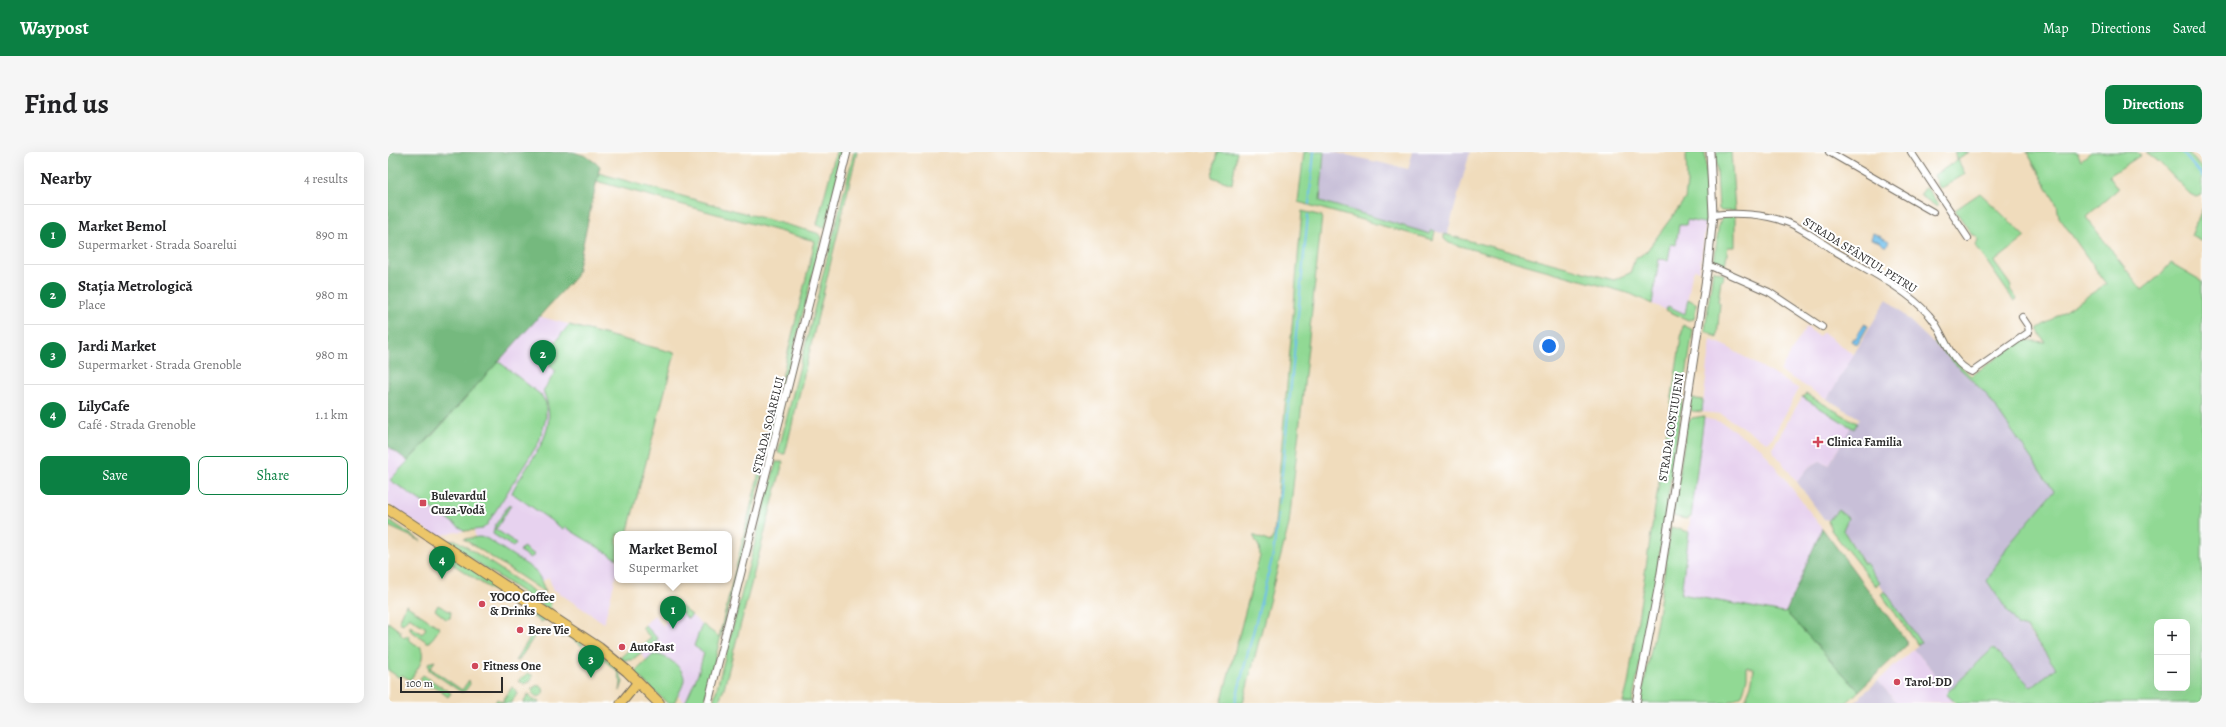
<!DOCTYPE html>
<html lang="en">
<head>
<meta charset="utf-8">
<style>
	:root { --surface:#fff; --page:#f6f6f6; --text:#202124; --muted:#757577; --line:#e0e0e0; --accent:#0b8043 }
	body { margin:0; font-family:Alegreya,serif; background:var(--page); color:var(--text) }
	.controls { position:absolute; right:12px; bottom:12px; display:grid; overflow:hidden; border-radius:8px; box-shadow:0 4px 16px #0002 }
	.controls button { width:36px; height:36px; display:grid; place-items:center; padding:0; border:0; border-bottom:1px solid var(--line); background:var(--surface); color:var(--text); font:20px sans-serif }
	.scale { position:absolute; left:12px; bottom:10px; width:103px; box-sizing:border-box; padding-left:4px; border:2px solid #2b2b2b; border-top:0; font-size:11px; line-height:14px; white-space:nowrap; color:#2b2b2b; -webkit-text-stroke:3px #fff; paint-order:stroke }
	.you { position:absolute; left:1161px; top:194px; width:14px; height:14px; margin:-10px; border:3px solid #fff; border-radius:50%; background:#1a73e8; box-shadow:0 0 0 6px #1a73e833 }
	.badge { display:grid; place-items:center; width:26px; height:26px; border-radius:50%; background:var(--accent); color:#fff; font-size:13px; font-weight:700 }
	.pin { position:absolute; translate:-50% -33px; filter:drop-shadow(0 1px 2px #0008) }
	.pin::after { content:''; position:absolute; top:21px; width:14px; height:12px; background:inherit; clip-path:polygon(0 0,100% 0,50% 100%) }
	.popup { position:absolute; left:226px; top:379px; width:118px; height:52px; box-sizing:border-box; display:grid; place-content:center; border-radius:8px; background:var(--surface); filter:drop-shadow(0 1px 3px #0005); font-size:13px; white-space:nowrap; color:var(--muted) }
	.popup b { font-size:15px; color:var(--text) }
	.popup::after { content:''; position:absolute; left:50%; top:100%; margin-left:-8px; border:8px solid transparent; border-top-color:var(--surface) }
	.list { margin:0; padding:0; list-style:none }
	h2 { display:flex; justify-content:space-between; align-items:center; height:52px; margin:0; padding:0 16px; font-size:17px }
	h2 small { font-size:13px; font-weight:400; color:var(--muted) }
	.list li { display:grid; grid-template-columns:26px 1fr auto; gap:12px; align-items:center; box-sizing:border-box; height:60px; padding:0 16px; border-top:1px solid var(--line) }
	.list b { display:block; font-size:15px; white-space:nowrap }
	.list p { margin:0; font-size:13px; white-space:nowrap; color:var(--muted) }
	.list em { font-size:13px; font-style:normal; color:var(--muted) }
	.actions { display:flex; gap:8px; padding:12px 16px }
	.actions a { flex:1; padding:9px 0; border:1px solid var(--accent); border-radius:8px; text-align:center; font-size:14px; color:var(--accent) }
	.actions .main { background:var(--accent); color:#fff }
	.map { position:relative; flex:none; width:1814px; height:551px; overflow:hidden; border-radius:8px }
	header { display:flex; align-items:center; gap:24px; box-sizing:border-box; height:56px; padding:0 20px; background:var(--accent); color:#fff }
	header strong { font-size:19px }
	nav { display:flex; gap:22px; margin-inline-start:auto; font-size:14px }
	.intro { display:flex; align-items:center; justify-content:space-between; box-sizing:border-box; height:96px; padding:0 24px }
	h1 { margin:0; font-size:28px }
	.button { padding:10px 18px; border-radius:8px; background:var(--accent); color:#fff; font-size:14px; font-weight:700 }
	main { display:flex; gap:24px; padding:0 24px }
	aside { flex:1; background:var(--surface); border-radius:8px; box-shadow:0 4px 16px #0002 }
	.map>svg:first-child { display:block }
	.built { fill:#e7d2ef }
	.industrial { fill:#c8bfd8 }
	.green { fill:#91d994; stroke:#5e8260; fill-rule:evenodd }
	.forest { fill:#74b97e; stroke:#507254 }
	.water { fill:#71c0ec; stroke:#4e768c }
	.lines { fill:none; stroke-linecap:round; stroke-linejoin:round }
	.stream { stroke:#71c0ec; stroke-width:2 }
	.minor-casing { stroke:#70695e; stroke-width:8 }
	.tertiary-casing { stroke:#70695e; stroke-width:9 }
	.primary-casing { stroke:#70695e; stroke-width:11 }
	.trunk-casing { stroke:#70695e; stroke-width:12 }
	.minor { stroke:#fff; stroke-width:6 }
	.tertiary { stroke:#fff; stroke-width:7 }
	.primary { stroke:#ecc669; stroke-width:9 }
	.trunk { stroke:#ecc669; stroke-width:10 }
	.poi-dot { fill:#d1495b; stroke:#fff; stroke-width:1.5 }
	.labels { text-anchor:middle; stroke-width:4; stroke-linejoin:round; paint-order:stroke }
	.street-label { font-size:12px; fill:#2b2b2b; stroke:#fff }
	.poi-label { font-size:12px; font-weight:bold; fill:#2b2b2b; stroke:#fff; text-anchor:start }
</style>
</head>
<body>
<header>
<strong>Waypost</strong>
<nav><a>Map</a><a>Directions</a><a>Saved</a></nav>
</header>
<div class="intro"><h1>Find us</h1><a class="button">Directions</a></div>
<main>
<aside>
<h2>Nearby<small>4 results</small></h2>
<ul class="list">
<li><span class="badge">1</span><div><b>Market Bemol</b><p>Supermarket · Strada Soarelui</p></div><em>890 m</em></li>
<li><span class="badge">2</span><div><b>Stația Metrologică</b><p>Place</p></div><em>980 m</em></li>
<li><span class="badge">3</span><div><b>Jardi Market</b><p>Supermarket · Strada Grenoble</p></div><em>980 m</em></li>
<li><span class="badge">4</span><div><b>LilyCafe</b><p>Café · Strada Grenoble</p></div><em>1.1 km</em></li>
</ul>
<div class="actions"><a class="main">Save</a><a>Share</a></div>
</aside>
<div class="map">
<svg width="1814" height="551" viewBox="0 0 1814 551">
	<rect width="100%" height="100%" fill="#fff"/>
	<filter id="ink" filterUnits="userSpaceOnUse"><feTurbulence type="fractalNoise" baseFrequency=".025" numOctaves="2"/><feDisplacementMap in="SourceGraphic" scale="8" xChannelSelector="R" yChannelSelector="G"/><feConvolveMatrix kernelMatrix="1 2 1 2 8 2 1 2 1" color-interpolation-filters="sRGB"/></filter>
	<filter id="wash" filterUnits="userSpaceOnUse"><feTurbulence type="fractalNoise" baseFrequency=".012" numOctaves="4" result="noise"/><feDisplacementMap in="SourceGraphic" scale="16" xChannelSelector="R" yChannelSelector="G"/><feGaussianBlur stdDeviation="0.9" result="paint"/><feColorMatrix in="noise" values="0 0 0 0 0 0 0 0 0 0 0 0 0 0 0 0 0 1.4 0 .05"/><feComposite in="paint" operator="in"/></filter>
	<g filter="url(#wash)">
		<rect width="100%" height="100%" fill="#f0dcbc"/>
		<path class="built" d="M1299,68L1318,71L1311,119L1307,117L1304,121L1297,163L1280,154L1278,158L1264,152V147L1271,107L1283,92H1288L1291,72Z
			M150,164L287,201L239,382H229V420L216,471L165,437L161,426L153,429L87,385L86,377L48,384L0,352V294L20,308L42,286Z
			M1418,175L1431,184L1435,180L1466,203L1439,247L1392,219Z
			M1323,188L1336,193L1411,237L1383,288L1378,290L1333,262L1314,260Z
			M1414,245L1463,275L1441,313L1432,309L1421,315L1409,330L1385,299V295Z
			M1316,266L1333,270L1373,296L1434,376L1397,461L1292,442Z
			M290,452L324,481L315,502L310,522L297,551L249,498L263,486L254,476L266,463L275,474Z
			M1525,497L1544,517L1549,529H1553L1561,539L1559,542L1566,550L1509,551L1490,529Z"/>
		<path class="industrial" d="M936,0H945L1020,17L1025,0H1082L1059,83L1044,78L1042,82L932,49Z
			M1499,147L1598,242L1666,339L1619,395L1638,476L1668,516L1643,535L1605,496L1561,539L1553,530L1549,529L1544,517L1525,497L1533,491L1472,405L1455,377L1457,372L1436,367L1409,330L1421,315L1432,309L1441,313L1463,275L1466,276L1471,266L1439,247Z
			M1490,529L1509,551H1467L1474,543Z"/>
		<path class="green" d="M448,0H456L437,76L429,72Z
			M466,0H469L397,302L390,301Z
			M829,0H849L844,32L824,25Z
			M916,0H936L932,49L1042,82L1044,78L1047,79L1045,88L910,50Z
			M1298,0H1317L1321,72L1299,68L1298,73H1291L1288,93L1283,92L1280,108L1271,107L1264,152L1243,142L1061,91L1056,87V82L1226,128L1242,121L1247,107L1258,100L1297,47L1299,31Z
			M1328,0H1343L1347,59H1333L1331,57Z
			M1566,0H1581L1570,8L1577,22L1552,37L1546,23L1570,8Z
			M1639,0H1689L1693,8L1703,0H1749L1753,3L1721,24L1730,37L1698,65L1754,138L1770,125L1783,111L1814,129V551H1568L1558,542L1605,496L1643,535L1668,516L1639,476L1630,474L1599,429L1619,395L1666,339L1598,242L1546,191L1551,186L1558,198L1583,224L1634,188L1657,190L1649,177L1718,132L1671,65L1669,53ZM1769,470H1799V536H1769Z
			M1758,0H1800L1814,17V43L1808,45L1802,42L1771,10Z
			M210,21L429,81L434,85L316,551H297L310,522L316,501L306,494L314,472L331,485L427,89L208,29Z
			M1538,35L1551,53L1549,55L1532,43Z
			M1592,41L1638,85L1606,110L1624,135L1622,137L1629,147L1626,149L1588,94L1590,87L1587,83H1584L1567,58Z
			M1814,57V90L1803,84Z
			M914,59L934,64L901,372L855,551H833L872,404L871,395L865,383L882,390L886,383Z
			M1340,63H1347V95H1340L1337,114L1326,111L1331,71L1334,66Z
			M1325,118L1336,122L1335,128H1333L1330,150L1332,151L1329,186L1317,178Z
			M1300,147L1309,152L1306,167L1300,168L1278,158L1280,154L1297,162Z
			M181,173L287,201L239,382H229V407L177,375L175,377L124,341C126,335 131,328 135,322C153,293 170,273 155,239L168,219L153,207Z
			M1295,173L1305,178L1265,446L1244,551H1235L1240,532Z
			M110,209L153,243L158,251V266L151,290L98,374L94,377L77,379L2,328L42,286Z
			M1418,242L1469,271L1466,277L1414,245Z
			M1302,246L1315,248L1314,260L1304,259L1301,256Z
			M1316,264L1303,365L1298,367L1285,364L1299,271L1304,266Z
			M388,310H395L336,536L330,551H325Z
			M123,353L109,376L106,375L120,354Z
			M1450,358L1460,366L1455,378L1476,412L1478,411L1492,431L1488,434L1443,378L1440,369Z
			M0,368L4,370L33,389L0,374Z
			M1283,375L1301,380L1293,442L1396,461L1398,460L1471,539L1458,551H1356L1363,534L1366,517L1359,515V526L1356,538L1354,543L1339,551H1252L1269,469Z
			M106,376L128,391L125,395L105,382Z
			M91,385L98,386L147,418L152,426L158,441L76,387Z
			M68,388L162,450L163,459L64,394L61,389Z
			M135,395L147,403L142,406L132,399Z
			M55,398L158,465L157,468L153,470L52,404L51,402Z
			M1497,439L1533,491L1530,493L1493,442Z
			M290,452L304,463L300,467L288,455Z
			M18,453L52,476L42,490H39L22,478V474L34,482L38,476L21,465L15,472L11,470Z
			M50,453L63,460L62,466L58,467L47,458Z
			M0,470L13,480L12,482L17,486L19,483L21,485L20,487L31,495L32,494C39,507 29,517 22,528L14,523L12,526L0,518Z
			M257,473L270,487L244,508H233L231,507L245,494L249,498L263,486L254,476Z
			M174,477H176L196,492L194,494L178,483L175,486L171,483Z
			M145,481L148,482L131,508L127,509Z
			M204,496L230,516L235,530L232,539L233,530L229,519L206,500L203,503L200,501Z
			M265,503C276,501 296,515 296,527C296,534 289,544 286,551H279L248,522L250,517Z
			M47,509L42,516L74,538L81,528L82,532L77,539L73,540L41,518L40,511Z
			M140,521L145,524L141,530L136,532L130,529Z
			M35,523L63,541L60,545L47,535H42L34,529L32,526Z
			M144.5 539a5.5 5.5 0 1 1 11 0a5.5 5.5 0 1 1-11 0Z
			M124,535L127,537L129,542L123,551H107L109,547L114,550Z
			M140,542L145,548L151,549L150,551H135Z"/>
		<path class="forest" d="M0,0H185L198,4L212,14L188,124L20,309L0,294Z
			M1434,376L1519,490V493L1471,539L1398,460Z"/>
		<path class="water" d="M1485,81L1501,89L1499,94H1496L1492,90L1483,87Z
			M1476,172L1480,174L1469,193L1463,189L1465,186L1467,187Z"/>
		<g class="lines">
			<path class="stream" d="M1794,0L1814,24
				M921,52L926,0
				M891,352L920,63
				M847,551L885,403L890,362"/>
		</g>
	</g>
	<g filter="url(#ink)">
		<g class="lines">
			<g class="minor-casing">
				<path id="minor" d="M1441,0L1545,60
					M1523,0L1580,86
					M1325,63C1348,60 1376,62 1398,70C1415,76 1430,88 1445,98C1475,116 1518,136 1541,163C1557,180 1560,210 1584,220L1641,180L1640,174L1634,165
					M1320,113L1381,140L1434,175"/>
			</g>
			<g class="tertiary-casing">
				<path id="tertiary" d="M320,551L459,0
					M1248,551L1272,427L1320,113L1325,63L1322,0"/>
			</g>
			<g class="primary-casing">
				<path id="primary" d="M233,551L250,530"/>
			</g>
			<g class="trunk-casing">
				<path id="trunk" d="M0,357L211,496L239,519L271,551"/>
			</g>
			<use href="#minor" class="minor"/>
			<use href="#tertiary" class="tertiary"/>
			<use href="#primary" class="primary"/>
			<use href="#trunk" class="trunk"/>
		</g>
	</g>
	<g class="poi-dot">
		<path d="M1428 284h4v4h4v4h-4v4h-4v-4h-4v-4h4z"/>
		<rect x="31" y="347" width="8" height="8" rx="2"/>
		<circle cx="94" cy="452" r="4"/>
		<circle cx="132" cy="478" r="4"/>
		<circle cx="234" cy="495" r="4"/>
		<circle cx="87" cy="514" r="4"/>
		<circle cx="1509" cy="530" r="4"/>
	</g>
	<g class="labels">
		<g class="street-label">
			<text transform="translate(1472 103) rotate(32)" y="4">STRADA SFÂNTUL PETRU</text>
			<text transform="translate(380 273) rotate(-76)" y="4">STRADA SOARELUI</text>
			<text transform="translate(1283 275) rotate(-81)" y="4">STRADA COSTIUJENI</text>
		</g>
		<g class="poi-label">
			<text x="1439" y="294">Clinica Familia</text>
			<text x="43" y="348">Bulevardul<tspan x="43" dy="14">Cuza-Vodă</tspan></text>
			<text x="102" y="449">YOCO Coffee<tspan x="102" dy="14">&amp; Drinks</tspan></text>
			<text x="140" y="482">Bere Vie</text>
			<text x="242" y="499">AutoFast</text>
			<text x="95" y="518">Fitness One</text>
			<text x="1517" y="534">Tarol-DD</text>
		</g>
	</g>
</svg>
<div class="controls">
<button>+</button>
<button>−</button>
</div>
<div class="scale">100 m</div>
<div class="you"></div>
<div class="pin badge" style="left:285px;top:477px">1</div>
<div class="popup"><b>Market Bemol</b>Supermarket</div>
<div class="pin badge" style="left:155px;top:221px">2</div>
<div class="pin badge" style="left:203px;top:526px">3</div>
<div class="pin badge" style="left:54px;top:427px">4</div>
</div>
</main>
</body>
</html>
